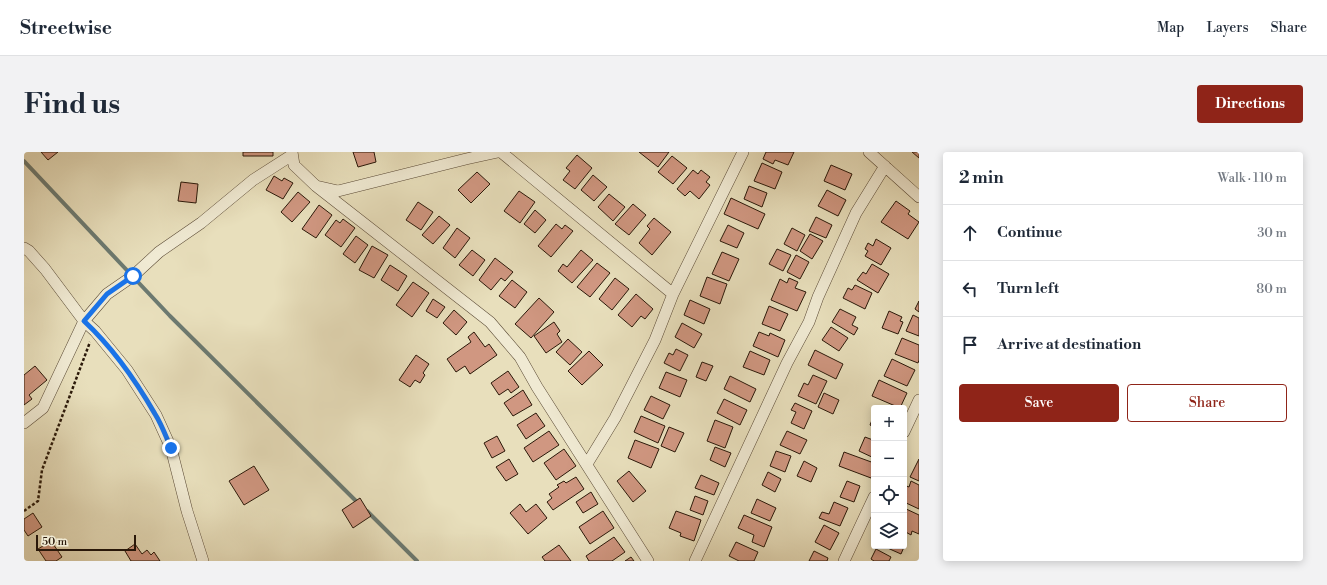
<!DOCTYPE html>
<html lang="en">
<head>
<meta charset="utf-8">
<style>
	:root { --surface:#fff; --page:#f2f2f3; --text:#1f2937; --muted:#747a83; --line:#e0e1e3; --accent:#8f2418 }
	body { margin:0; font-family:"Libre Bodoni",serif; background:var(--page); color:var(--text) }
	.controls { position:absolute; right:12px; bottom:12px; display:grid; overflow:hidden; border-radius:4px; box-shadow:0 2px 10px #0003 }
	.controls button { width:36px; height:36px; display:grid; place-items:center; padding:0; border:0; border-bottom:1px solid var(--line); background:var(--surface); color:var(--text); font:20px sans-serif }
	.scale { position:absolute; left:12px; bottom:10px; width:100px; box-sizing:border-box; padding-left:4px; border:2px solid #2a1809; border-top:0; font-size:11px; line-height:14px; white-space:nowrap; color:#2a1809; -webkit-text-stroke:3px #f0ead3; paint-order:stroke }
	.stop { position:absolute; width:12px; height:12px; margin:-9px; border:3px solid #1a73e8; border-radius:50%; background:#fff }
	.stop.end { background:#1a73e8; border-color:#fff; box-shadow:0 1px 4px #0008 }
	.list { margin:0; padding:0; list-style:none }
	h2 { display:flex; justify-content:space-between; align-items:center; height:52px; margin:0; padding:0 16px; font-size:17px }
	h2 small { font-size:13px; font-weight:400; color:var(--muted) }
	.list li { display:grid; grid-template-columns:26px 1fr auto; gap:12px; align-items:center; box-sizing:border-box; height:56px; padding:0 16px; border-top:1px solid var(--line) }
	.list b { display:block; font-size:15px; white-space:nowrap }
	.list em { font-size:13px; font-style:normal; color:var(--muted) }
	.actions { display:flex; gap:8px; padding:12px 16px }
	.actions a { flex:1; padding:9px 0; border:1px solid var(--accent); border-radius:4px; text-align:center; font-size:14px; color:var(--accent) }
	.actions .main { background:var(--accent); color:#fff }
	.icon { flex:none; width:22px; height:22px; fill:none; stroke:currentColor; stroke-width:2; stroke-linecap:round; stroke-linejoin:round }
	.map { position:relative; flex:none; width:895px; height:409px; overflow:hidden; border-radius:4px }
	header { display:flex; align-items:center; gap:24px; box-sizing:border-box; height:56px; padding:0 20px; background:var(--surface); border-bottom:1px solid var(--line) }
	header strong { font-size:19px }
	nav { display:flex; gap:22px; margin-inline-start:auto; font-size:14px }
	.intro { display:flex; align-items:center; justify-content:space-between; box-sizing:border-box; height:96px; padding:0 24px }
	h1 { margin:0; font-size:28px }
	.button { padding:10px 18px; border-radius:4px; background:var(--accent); color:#fff; font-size:14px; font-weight:700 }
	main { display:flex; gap:24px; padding:0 24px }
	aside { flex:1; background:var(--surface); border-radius:4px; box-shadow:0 2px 10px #0003 }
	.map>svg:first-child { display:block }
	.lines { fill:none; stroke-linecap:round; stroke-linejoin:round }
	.stream { stroke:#6c7a71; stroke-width:4 }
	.building { fill:#d09781; stroke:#2a1809 }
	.minor-casing { stroke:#5a4a36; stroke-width:12 }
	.path { stroke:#2a1809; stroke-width:2.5; stroke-dasharray:3 2; stroke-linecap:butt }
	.minor { stroke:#f0ead3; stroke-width:11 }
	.route { stroke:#1a73e8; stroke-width:5 }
</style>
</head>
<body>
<header>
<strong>Streetwise</strong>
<nav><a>Map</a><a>Layers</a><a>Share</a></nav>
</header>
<div class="intro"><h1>Find us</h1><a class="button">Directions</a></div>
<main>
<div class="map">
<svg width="895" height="409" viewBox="0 0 895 409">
	<rect width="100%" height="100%" fill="#e8dfbc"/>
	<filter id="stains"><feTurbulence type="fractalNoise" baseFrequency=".005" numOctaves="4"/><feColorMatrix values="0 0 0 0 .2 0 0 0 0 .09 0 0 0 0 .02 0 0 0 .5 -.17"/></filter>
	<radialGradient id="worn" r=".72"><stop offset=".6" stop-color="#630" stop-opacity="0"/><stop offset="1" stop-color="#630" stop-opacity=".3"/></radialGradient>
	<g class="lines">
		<path class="stream" d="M0,9L146,164L335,352
			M343,359L393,409"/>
	</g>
	<path class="building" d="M17,0H34L24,8Z
		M219,0H249V4H219Z
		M329,0H350L352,10L334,15Z
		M615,0H645L634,15Z
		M742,0H770L764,13L751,8L749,12L739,7Z
		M888,0H895V6Z
		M553,3L568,16L551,37L539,28L546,19L542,16Z
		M648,4L663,16L649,32L634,20Z
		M738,11L758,20L751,37L730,29Z
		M807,13L828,22L821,38L800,29Z
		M669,18L674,22L677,18L686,25L682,30L686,33L675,47L666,39L661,44L653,37Z
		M453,20L466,32L447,51L434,38Z
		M569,23L583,35L570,49L557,38Z
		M250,24L258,29L260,26L269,31L259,47L242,38Z
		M157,30L174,32L172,51L154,49Z
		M725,34L743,41L738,55L720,47Z
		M803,38L822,48L814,64L794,54Z
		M495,39L511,50L496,71L480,59Z
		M274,40L286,50L268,70L257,60Z
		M585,42L601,55L589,69L574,55Z
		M707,46L741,62L734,77L700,62Z
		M872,49L886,59L884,62L895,70L884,87L857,70Z
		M394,50L409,60L397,78L382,68Z
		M609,52L622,63L605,83L591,72Z
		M295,53L308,63L292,86L278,77Z
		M511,58L522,68L511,81L500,72Z
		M415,64L426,73L409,92L398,83Z
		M792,65L808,73L802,86L785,79Z
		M630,66L647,80L628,103L615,91L626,77L623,74Z
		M319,67L331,76L317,95L301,83L312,68L316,71Z
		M532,72L538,77L541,73L549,79L527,105L514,94Z
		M704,73L720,81L713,96L696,89Z
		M433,76L446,86L431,106L419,96Z
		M768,76L781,83L773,99L760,92Z
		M786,82L799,89L788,107L776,99Z
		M332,84L344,93L331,111L319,102Z
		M852,87L867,96L857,113L841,104L844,99L841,97L844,91L849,94Z
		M348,94L364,103L350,126L335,118Z
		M753,97L767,103L759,119L745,112Z
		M448,98L461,108L449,124L435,113Z
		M557,98L569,108L548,131L534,119L539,112L543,115Z
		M698,100L715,107L705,129L688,122Z
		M772,103L785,110L776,127L763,120Z
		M471,106L489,120L481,129L477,126L467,138L455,128Z
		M573,111L586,121L566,145L553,135Z
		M848,112L865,122L854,141L833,128L839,120L842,122Z
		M366,113L383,124L374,139L357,128Z
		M683,125L703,132L696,152L676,144Z
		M591,126L605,137L588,158L575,147Z
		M765,126L774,130L771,136L782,140L773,159L747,148L756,127L763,131Z
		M488,128L503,140L491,156L475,144Z
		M389,130L405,141L388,165L372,153Z
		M831,133L848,141L841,157L819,146L824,136L828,138Z
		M612,142L629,157L621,167L617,164L608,175L594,163Z
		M515,146L530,160L507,186L491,172Z
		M409,147L421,155L413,166L402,159Z
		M666,148L686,157L680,172L660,163Z
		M895,149V160L891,157Z
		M745,154L764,162L756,179L738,172Z
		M816,157L832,165L828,173L834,176L830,183L808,170Z
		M430,158L443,170L432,183L419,171Z
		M865,159L878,165L876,169L879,170L874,182L858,176Z
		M889,163L895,166V184L882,179Z
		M530,170L536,179L533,182L538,190L522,201L510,184Z
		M658,171L678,182L670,196L651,185Z
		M807,175L824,186L815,199L798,188Z
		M450,180L461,195L465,192L473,203L446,222L441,214L432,220L423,207L447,190L444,185Z
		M735,180L745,184L746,181L761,188L754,205L729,194Z
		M878,186L895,193V208L894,211L871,202Z
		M544,187L558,200L546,213L532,200Z
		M652,197L664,203L656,219L640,211L645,201L649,203Z
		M791,198L819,212L812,227L784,213Z
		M565,199L579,213L558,233L544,219Z
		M726,199L746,208L740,223L719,215Z
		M392,203L405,212L399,221L401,223L396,231L391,228L386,235L375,228Z
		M868,207L891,218L883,234L860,224Z
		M678,210L689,214L682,229L672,225Z
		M11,214L23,228L5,243L8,247L0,253V223Z
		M484,219L495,235L487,241L484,237L475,243L467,231Z
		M642,220L663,228L656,245L635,236Z
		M789,223L803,229L792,252L774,244L780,231L784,233Z
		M706,224L732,237L726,250L700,237Z
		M855,228L883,241L876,256L848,244Z
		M499,238L508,253L489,264L480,251Z
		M800,241L815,248L809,262L794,255Z
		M627,244L646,253L639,267L620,258Z
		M700,247L723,258L716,273L693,261Z
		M771,251L788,259L780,277L767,271L772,260L767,258Z
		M512,261L521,274L502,287L493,273Z
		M850,263V275L846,273Z
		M617,264L641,274L634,291L610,280Z
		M691,268L709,275L701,296L683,289Z
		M645,275L660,281L651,300L637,294Z
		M525,279L535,293L509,310L500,296Z
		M763,279L783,288L776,302L756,293Z
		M473,284L481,299L468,306L460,291Z
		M841,285L849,288L850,286V306L835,299Z
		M611,288L635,297L627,316L604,306Z
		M691,295L707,301L701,315L686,308Z
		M540,297L552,314L532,328L520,311Z
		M752,299L767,304L761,320L746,314Z
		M820,300L850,311V318L847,326L815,314Z
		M485,307L494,322L482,329L472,315Z
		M895,307V329L886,325Z
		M780,309L793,316L787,330L773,324Z
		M230,314L245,338L220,353L205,329Z
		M605,319L622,339L609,350L593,329Z
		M744,320L757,327L751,340L738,333Z
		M677,323L695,331L690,343L671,336Z
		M552,325L560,337L529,358L523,350L528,346L525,342L535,335L533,333L540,329L542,331Z
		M823,329L836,334L830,350L816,345Z
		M887,329L895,333V357L880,350V333L885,335Z
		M567,340L574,352L559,361L552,350Z
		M671,344L684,349L679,363L666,358Z
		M336,346L347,364L329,376L318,358Z
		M733,347L752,356L746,369L727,361Z
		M810,350L824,356L816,374L795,366L798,360L805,362Z
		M496,352L502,360L512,352L523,366L504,382L486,361Z
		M880,356L895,363V382L888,379L887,383L880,379Z
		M579,359L590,376L566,392L555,375Z
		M652,359L677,368L670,389L656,384L657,381L645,376Z
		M9,361L18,375L4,384L0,378V367Z
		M720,363L748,375L740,395L728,390L730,383L714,376Z
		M800,373L815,381L806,398L791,390Z
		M590,385L601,400L588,409H565L562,404Z
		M27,389L38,405L32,409H22L14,397Z
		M712,390L734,400L730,409H715L705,404Z
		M111,392L118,402L123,398L127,403L130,400L136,409H107L101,399Z
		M535,393L547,409H521L518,405Z
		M859,394H877L880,395L877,402Z
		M852,397L867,405L865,409H850L847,407Z
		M790,399L804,406L803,409H785Z
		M607,405L610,409H601Z"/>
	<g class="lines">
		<g class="minor-casing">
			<path id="minor" d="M268,0L270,13L292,34L314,39L442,7L474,0
				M477,0L649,142
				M845,0L895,45
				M292,34L466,170L496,205L513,235L624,409
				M0,96L5,99L21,117L60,169L71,179L103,218L132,263L147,296L163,359L179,409
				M0,271L19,256L60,169L83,142L109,124L135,100L177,71L229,28L268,3
				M880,280L895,248
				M563,312L591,266L631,188L649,142L719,0
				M671,409L763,211L785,170L794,145L832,61L861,14
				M820,409L850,345"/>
		</g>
		<path class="path" d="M0,359L14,349L18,318L66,190"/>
		<use href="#minor" class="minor"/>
	</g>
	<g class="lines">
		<path class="route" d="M109,124L83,142L60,169C88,195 112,229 131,262C138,273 142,285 147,296"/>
	</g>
	<rect width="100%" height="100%" filter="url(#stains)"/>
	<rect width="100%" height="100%" fill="url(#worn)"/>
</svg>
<div class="controls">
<button>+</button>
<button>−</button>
<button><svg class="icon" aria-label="locate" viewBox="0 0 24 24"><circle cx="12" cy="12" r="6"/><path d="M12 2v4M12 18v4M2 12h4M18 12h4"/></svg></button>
<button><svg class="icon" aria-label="layers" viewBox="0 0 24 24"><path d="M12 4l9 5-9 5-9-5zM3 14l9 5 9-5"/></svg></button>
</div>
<div class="scale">50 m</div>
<div class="stop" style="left:109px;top:124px"></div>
<div class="stop end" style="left:147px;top:296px"></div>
</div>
<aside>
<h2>2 min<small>Walk · 110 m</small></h2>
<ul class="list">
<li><svg class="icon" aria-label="ahead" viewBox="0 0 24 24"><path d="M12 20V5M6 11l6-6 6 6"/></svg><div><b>Continue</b></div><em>30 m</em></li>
<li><svg class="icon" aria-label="left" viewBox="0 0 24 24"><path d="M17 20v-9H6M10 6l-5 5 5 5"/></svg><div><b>Turn left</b></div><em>80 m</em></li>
<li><svg class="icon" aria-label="arrive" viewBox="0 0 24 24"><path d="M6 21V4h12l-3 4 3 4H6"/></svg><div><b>Arrive at destination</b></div></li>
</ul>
<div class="actions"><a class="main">Save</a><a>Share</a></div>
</aside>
</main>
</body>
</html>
